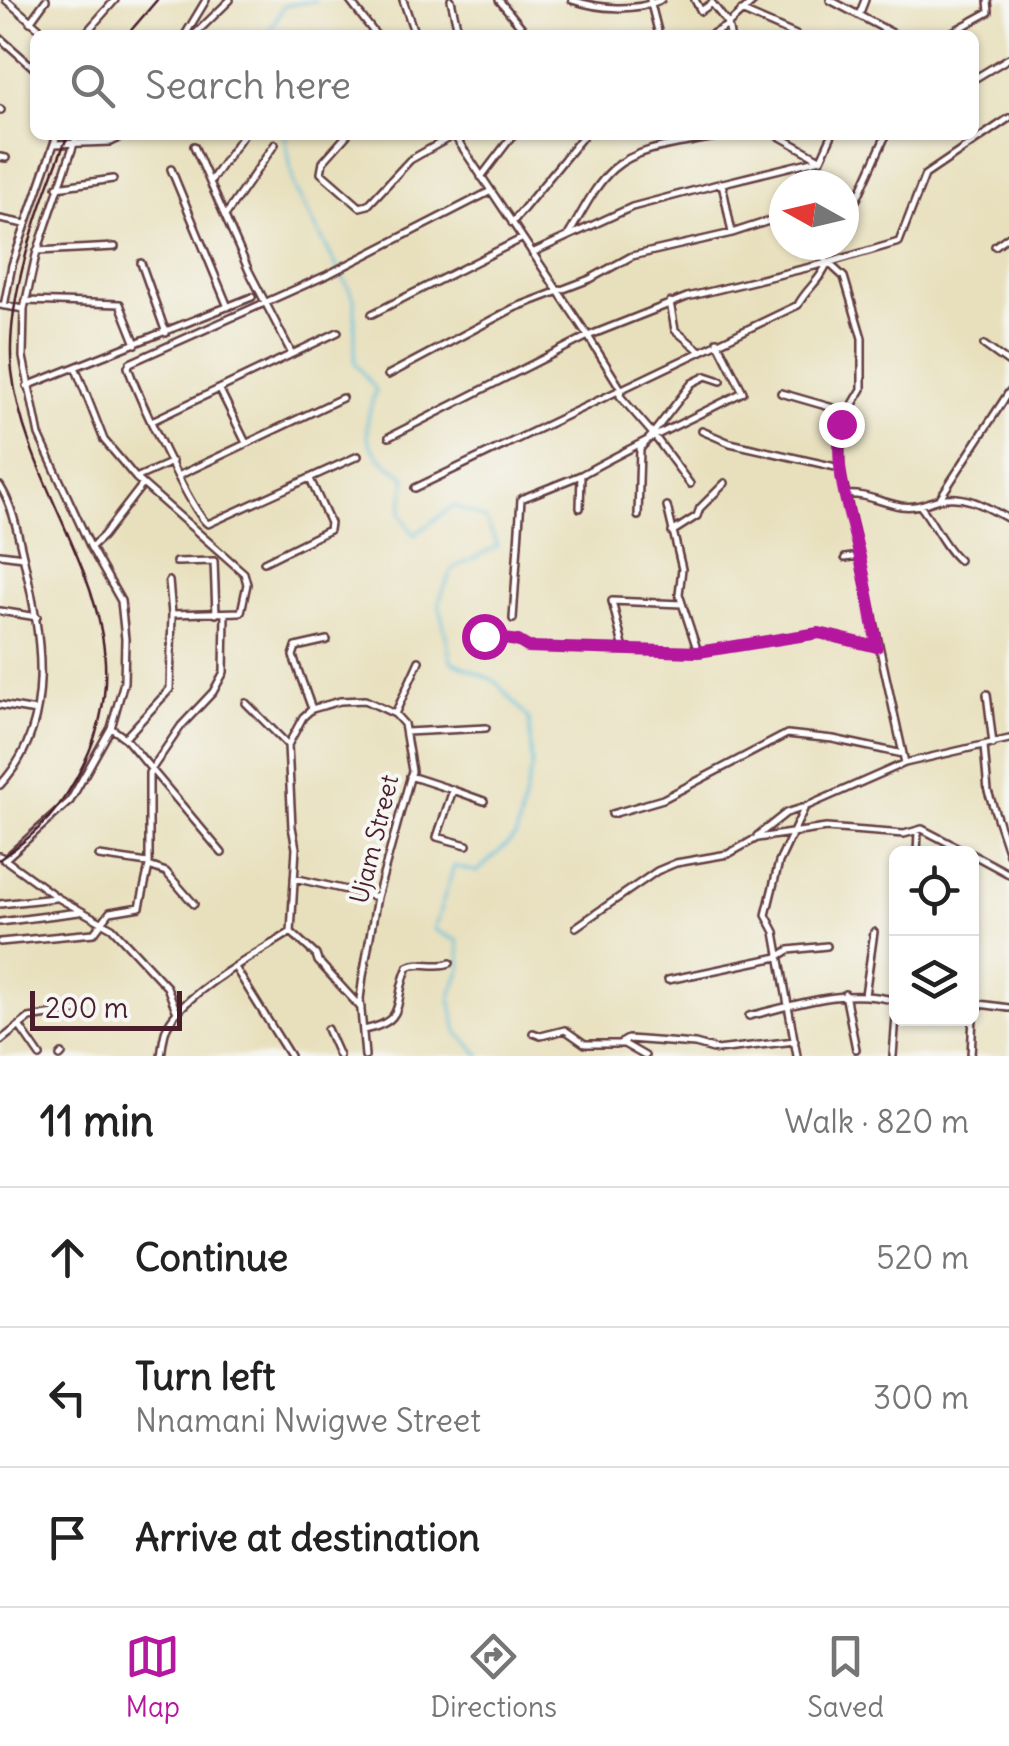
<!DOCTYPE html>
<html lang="en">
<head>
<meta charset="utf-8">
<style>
	:root { --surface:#fff; --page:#f6f6f6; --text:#222; --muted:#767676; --line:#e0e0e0; --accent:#b5179e }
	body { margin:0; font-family:Delius,sans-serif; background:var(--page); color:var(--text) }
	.controls { position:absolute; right:30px; bottom:30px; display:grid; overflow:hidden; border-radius:15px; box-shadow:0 2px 8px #0004 }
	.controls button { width:90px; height:90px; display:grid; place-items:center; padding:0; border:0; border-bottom:2px solid var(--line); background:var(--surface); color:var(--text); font:50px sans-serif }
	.compass { position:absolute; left:769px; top:170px; width:90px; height:90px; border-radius:50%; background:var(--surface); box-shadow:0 2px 8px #0004; rotate:278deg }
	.scale { position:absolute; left:30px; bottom:25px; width:152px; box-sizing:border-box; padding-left:10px; border:5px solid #4a1f2b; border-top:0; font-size:28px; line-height:35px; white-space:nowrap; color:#4a1f2b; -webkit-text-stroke:8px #f6f6f2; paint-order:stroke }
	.stop { position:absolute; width:30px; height:30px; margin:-22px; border:8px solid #b5179e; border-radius:50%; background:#fff }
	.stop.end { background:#b5179e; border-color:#fff; box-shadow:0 2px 10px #0008 }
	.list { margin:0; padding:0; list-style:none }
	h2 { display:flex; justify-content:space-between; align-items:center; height:130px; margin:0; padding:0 40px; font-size:42px }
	h2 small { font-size:32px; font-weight:400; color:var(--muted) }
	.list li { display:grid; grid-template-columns:65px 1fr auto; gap:30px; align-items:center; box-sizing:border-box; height:140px; padding:0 40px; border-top:2px solid var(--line) }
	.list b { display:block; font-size:38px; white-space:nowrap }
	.list p { margin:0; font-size:32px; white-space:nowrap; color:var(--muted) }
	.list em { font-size:32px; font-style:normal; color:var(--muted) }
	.icon { flex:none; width:55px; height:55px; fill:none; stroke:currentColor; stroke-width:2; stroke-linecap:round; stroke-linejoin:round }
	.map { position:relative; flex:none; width:1009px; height:1056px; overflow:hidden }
	.search { position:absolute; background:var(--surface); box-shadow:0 2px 8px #0004; left:30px; right:30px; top:30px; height:110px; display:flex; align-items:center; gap:25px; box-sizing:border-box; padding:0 35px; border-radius:15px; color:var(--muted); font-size:38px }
	.sheet { height:550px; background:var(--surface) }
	nav { display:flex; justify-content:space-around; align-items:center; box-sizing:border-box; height:140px; border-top:2px solid var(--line); background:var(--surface); font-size:28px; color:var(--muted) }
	nav a { display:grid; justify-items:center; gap:5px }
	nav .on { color:var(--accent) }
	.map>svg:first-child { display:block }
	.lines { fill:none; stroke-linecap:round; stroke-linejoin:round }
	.stream { stroke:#5ebedc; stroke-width:2.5 }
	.minor-casing { stroke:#623c41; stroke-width:10 }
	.minor { stroke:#fff; stroke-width:5 }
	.rail { stroke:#4a1f2b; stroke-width:2.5 }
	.route { stroke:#b5179e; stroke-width:12 }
	.labels { text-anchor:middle; stroke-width:8; stroke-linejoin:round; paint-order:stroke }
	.street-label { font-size:25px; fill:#4a1f2b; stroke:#f6f6f2 }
</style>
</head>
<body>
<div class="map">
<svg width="1009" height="1056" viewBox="0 0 1009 1056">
	<rect width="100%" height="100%" fill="#f6f6f2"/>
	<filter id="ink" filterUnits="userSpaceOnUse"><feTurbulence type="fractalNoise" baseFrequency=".01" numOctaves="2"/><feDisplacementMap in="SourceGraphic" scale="20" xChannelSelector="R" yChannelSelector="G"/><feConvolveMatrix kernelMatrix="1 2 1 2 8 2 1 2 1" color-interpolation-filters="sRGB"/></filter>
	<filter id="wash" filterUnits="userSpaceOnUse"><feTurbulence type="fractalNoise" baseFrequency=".0048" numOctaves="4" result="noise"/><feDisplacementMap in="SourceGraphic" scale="40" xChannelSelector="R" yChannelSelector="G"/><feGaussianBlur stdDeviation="2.25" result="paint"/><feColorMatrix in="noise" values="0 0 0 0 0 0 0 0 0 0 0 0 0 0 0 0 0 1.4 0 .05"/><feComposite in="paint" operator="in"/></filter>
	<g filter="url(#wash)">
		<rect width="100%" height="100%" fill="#e8e0bd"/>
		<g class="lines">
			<path class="stream" d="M267,35L284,6L316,0
				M285,135L294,187L355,300V363L376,390C359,439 364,449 406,477L401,514L414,535L454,506L485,519L498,546L452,569L439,602L451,661L495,681L529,719L532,765L516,836L477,872L454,866L434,930L458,941L461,968L450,999L457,1032L481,1056"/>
		</g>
	</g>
	<g filter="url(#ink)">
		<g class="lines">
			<g class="minor-casing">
				<path id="minor" d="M6,0L47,35
					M349,0L376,35
					M403,0L415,35
					M451,0L459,35
					M499,0L528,35
					M572,0C599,9 634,12 661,0
					M650,0L659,35
					M695,0L701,11L712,3L728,24L730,35
					M830,0L896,35
					M741,11L796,35
					M859,15L865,0
					M30,22L46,0
					M84,35L115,0
					M185,35L206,0
					M194,35L230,0
					M710,35L725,27L755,0
					M947,35L989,12L988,0
					M0,38L35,69
					M974,79L1009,58
					M0,109L1,110
					M347,135L323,162L321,173L360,207L368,205L410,160L454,135
					M777,135L818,158
					M54,144L111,142L117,139
					M194,146L249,271L292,354
					M0,157L6,158
					M171,169L228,307
					M481,177L513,135
					M210,182L243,135
					M723,183L821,159L832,135
					M57,187L113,179
					M844,203L857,199L886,135
					M225,216L275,144
					M0,219L25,224
					M512,223L584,135
					M569,234C582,213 594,186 613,169C641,144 690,144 725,135
					M809,245L844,277L862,338V389L841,424L840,468L905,763
					M995,246L1009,236
					M37,251L115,247
					M532,253L632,207L722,183L732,233L784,216
					M141,263L166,333
					M827,263L899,242L925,175L1009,118
					M26,301L120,304L136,344
					M670,302L675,330L699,350
					M0,305L24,309
					M4,306L12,265L57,135
					M372,314L521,239
					M984,345L1009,363
					M76,369L104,440L136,478L244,573L247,584L241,612L172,614L169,581
					M388,375L514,308L590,279L632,256L732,233
					M27,386L252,297
					M220,390L246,443
					M781,393L847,412
					M152,421L338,332
					M702,431L730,443L840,468
					M654,432L692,383L706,376L721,381
					M653,434L690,484
					M389,437L588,336L621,389L620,396L653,434L640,449L638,516
					M358,456L208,524C192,514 135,390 128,367L130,363L327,275L491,191
					M581,475C634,445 689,420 743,392L717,341
					M178,476L342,398
					M138,477L172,462
					M0,486C14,508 18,536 24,560C41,634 58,724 0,785
					M415,488L798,305C806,289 822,279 827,263L687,297L588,336L454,135
					M846,495C865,493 882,503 901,506C917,508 926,503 940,499C966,493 988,508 1009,519
					M940,498L1009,392
					M667,506L682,569L679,594L698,652
					M921,507C933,522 945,549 959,560
					M672,532L697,516L700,508L725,483
					M91,547L103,536L143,484
					M0,554L23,557
					M845,558L860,556
					M176,562L214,561L216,614
					M264,562L329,530L330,523L310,479
					M0,611L37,617
					M513,619L521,499L581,475L580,508
					M483,637L517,641L527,647L698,652L819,633L877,647
					M624,650L612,601L682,604
					M987,694L993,744
					M246,703L288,745
					M0,705L36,711
					M312,709L293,656L296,647L327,640
					M395,714L419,661
					M111,728L125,738L222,853
					M406,732L486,728
					M125,738L170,689L172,614
					M984,746L988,791L1009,854
					M410,776L453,790L437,837L467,845
					M453,790L484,801
					M612,814L663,799L787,734L833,739L903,754
					M757,836L786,813L802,808
					M917,854L918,831
					M972,854L1009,874
					M0,856L58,898L112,928L167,987L176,1010
					M99,856L148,863
					M4,860L70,801L111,728L124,682L125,639L121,601L91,548L39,435L23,357L24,309L36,255L77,135
					M149,866L166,872L194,904
					M294,878L377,897
					M0,904L55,898
					M0,922L79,912
					M576,927L657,871L676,863L728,854L757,838L826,828L904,834L922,829L970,854
					M291,932L296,848L292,827L288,745L303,717L312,709L340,701L365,700L395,714L404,724L412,771L377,897L363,976L360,999L365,1056
					M0,942L94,933L110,912L140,907L149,866V773L181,726L213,692L224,672L225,613
					M236,969L290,1056
					M668,980L778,957L789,950L827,946
					M845,994L856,1049
					M865,995L874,932
					M972,1003L1009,1008
					M749,1016C799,1004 845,987 896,1001
					M20,1027L40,1056
					M327,1029L339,1056
					M363,1030C410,1021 392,1001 408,967C420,960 436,969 450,963
					M533,1033L541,1036L565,1030L585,1044H624L645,1056
					M0,1041L29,1018L81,1010
					M619,1044L628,1039L642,1040L695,1044L717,1050L795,1041
					M60,1056L62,1054
					M161,1056C163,1045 163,1034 168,1025C187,991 258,953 291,932L316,955L318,961L361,1008
					M797,1056L775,932L766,915L779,862L805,807L905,763L1009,739
					M893,1056L896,1016
					M971,1056L973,1016L979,1003"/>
			</g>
			<use href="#minor" class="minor"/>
			<path class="rail" d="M127,35L157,0
				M0,859C40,832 63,807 84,763C155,617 28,510 12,371C4,300 41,200 68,135"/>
		</g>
	</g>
	<g class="lines" filter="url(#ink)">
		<path class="route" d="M484,636L518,641L528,647L698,652L819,633L877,647C872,618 868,590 861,562C851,517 833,471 841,424"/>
	</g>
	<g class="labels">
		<g class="street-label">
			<text transform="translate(374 839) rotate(-76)" y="9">Ujam Street</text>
		</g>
	</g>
</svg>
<div class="controls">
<button><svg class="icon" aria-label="locate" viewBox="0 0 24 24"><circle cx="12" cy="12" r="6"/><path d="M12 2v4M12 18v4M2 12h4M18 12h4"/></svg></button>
<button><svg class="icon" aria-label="layers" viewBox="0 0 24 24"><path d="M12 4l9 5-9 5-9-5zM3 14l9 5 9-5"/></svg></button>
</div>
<svg class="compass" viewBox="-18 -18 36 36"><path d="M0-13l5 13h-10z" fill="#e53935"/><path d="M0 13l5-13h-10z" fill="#767676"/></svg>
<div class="scale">200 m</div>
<div class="stop" style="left:484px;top:636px"></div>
<div class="stop end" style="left:841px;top:424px"></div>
<div class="search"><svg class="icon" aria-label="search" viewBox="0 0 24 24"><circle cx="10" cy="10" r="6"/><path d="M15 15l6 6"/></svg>Search here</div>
</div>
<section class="sheet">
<h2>11 min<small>Walk · 820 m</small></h2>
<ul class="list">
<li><svg class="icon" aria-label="ahead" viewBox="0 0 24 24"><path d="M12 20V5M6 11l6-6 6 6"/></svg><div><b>Continue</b></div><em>520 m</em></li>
<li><svg class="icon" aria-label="left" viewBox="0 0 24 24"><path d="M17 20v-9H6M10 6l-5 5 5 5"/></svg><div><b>Turn left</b><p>Nnamani Nwigwe Street</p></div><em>300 m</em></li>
<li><svg class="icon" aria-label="arrive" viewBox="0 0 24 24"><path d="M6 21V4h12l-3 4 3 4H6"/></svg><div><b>Arrive at destination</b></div></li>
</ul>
</section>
<nav>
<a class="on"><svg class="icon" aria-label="map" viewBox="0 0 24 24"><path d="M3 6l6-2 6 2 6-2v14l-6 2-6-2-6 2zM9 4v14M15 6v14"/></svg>Map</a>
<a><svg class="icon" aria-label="directions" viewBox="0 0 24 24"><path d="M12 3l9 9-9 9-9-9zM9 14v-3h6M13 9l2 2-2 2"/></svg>Directions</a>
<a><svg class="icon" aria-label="saved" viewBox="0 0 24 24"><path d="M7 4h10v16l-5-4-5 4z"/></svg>Saved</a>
</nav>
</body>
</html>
